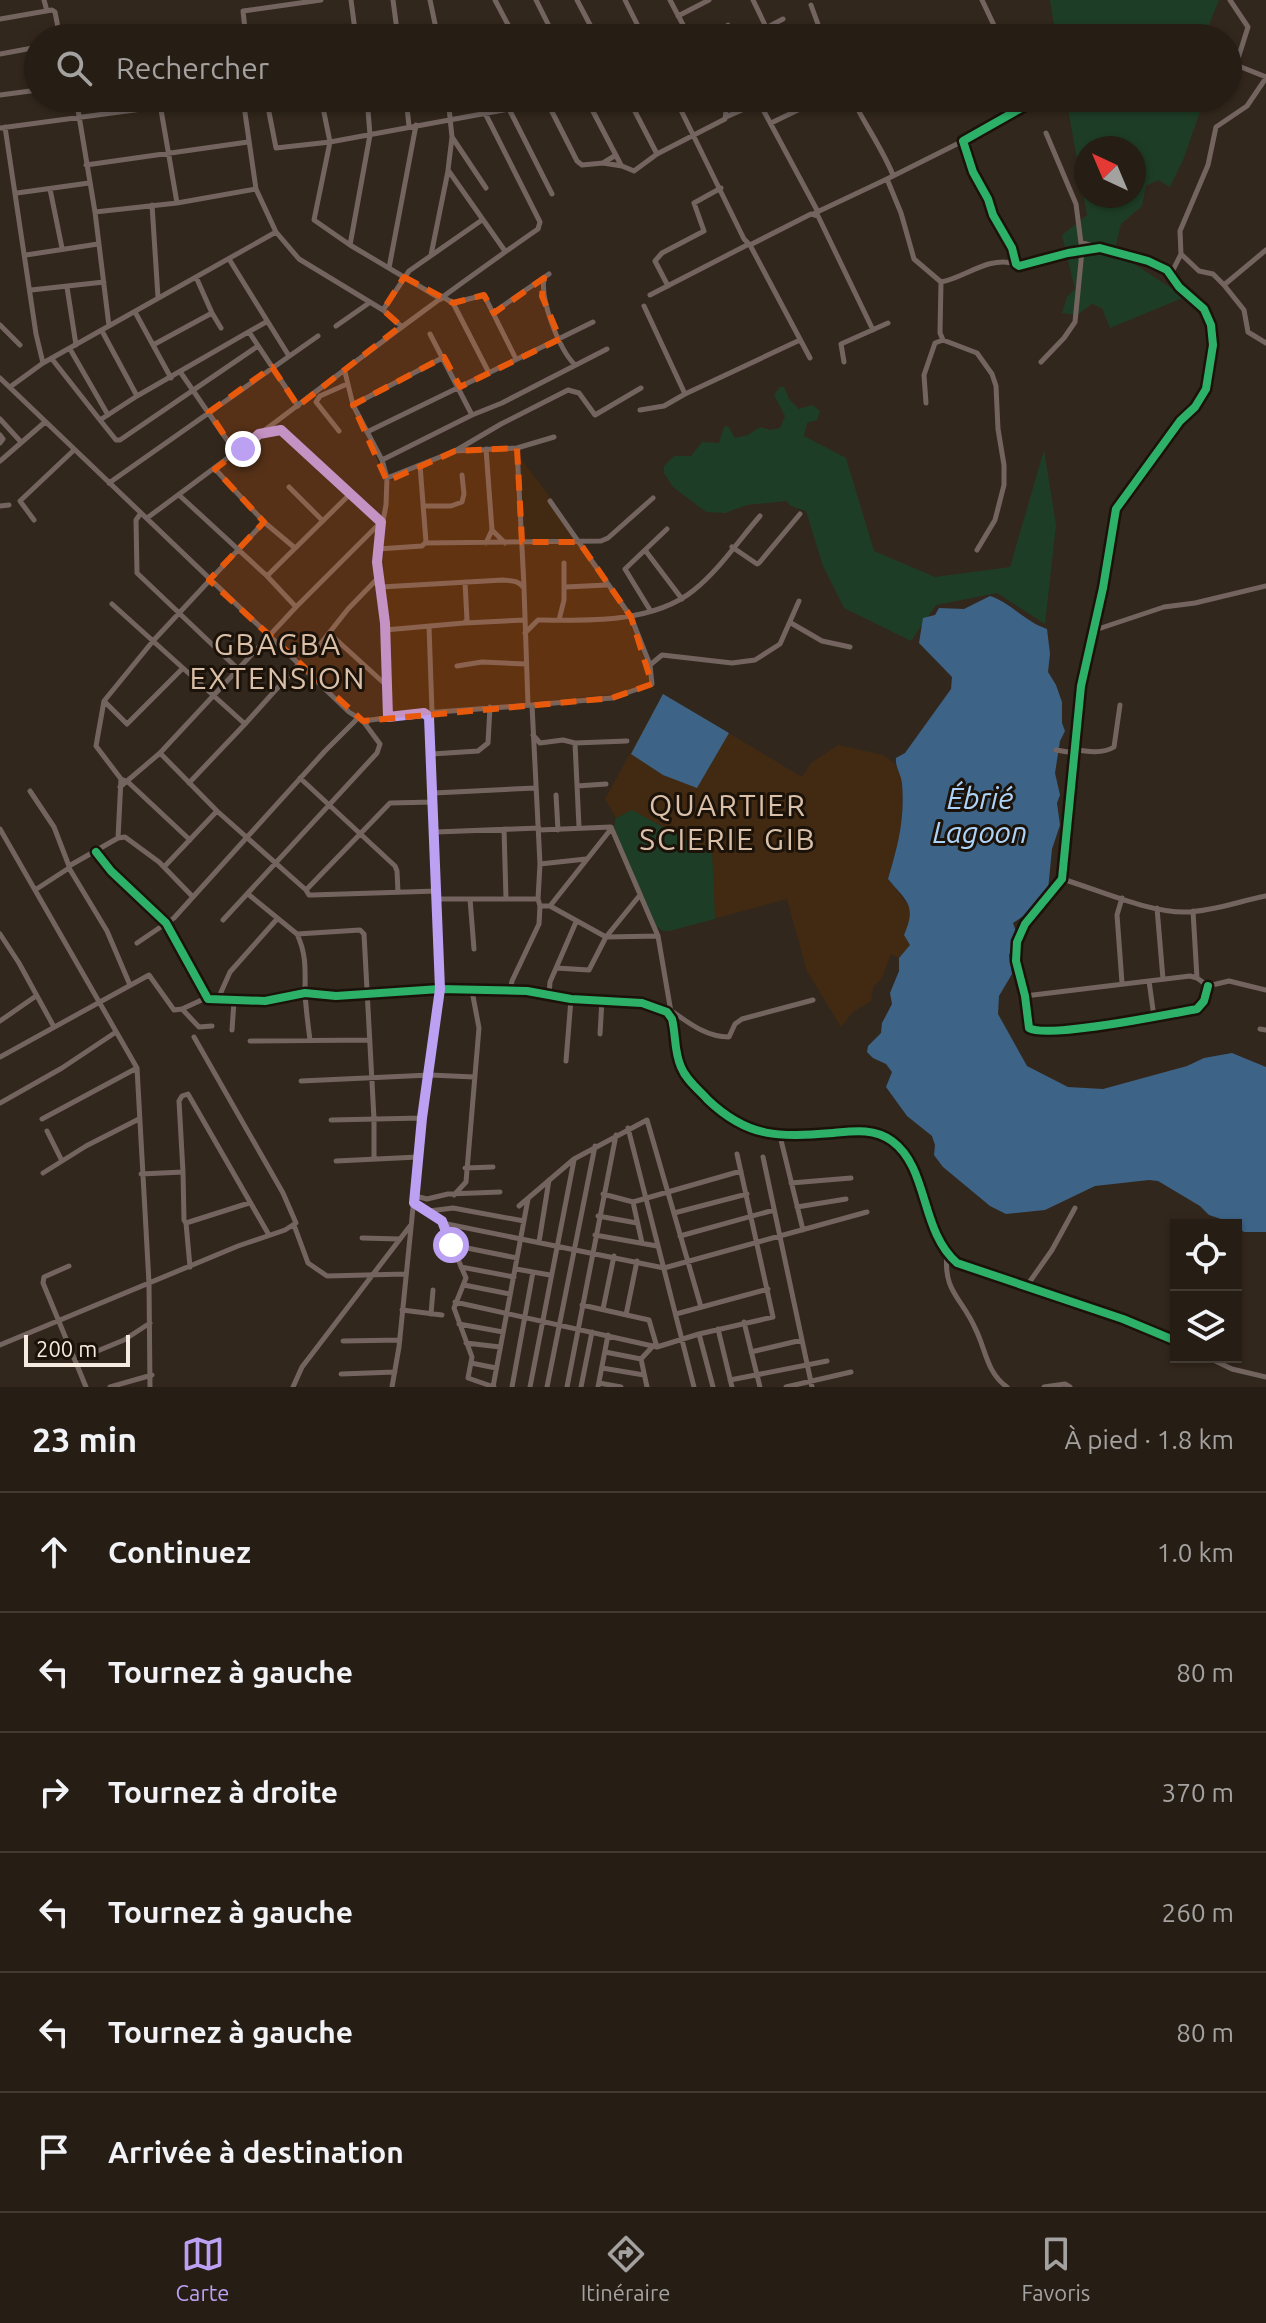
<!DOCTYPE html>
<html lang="fr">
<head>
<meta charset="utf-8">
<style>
	:root { --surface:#261d15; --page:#2e261e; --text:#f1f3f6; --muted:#a4a2a0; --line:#423b34; --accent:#bca0f2 }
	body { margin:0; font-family:Ubuntu,sans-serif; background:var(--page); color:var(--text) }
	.controls { position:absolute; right:24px; bottom:24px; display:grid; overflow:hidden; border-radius:0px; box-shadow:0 2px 6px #0004 }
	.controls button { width:72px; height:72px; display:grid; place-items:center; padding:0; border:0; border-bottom:2px solid var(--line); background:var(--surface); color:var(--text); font:40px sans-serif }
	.compass { position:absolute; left:1074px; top:136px; width:72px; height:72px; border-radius:50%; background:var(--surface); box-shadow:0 2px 6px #0004; rotate:316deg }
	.scale { position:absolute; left:24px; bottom:20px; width:106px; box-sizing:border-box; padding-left:8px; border:4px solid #f7eade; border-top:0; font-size:22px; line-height:28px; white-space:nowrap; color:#f7eade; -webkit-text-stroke:6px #1b1209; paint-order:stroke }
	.stop { position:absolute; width:24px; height:24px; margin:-18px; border:6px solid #bca0f2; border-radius:50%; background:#fff }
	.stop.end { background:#bca0f2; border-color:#fff; box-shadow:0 2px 8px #0008 }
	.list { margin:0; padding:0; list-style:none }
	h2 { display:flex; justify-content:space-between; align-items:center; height:104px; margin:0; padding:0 32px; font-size:34px }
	h2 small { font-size:26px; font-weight:400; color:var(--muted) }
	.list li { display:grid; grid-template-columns:52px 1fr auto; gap:24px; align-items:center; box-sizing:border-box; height:120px; padding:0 32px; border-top:2px solid var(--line) }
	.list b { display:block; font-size:30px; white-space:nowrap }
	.list em { font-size:26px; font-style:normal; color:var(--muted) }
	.icon { flex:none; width:44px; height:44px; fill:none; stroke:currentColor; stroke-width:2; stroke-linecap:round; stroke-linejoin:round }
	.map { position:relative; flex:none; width:1266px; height:1387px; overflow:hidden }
	.search { position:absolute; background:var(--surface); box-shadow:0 2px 6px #0004; left:24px; right:24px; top:24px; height:88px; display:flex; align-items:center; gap:20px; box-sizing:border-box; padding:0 28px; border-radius:44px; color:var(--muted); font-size:30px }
	.sheet { height:824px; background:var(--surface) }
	nav { display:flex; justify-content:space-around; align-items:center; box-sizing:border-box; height:112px; border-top:2px solid var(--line); background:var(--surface); font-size:22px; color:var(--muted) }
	nav a { display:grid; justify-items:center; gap:4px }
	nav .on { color:var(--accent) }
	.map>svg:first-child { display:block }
	.built { fill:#422a12 }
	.green { fill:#1e3d27; fill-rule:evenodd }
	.water { fill:#3d6386 }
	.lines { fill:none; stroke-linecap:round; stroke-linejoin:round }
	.minor { stroke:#736460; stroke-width:5 }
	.cycleway-casing { stroke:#1b1209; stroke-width:13 }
	.cycleway { stroke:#2db169; stroke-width:8 }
	.route { stroke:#bca0f2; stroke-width:10 }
	.marked { fill:#e8590c; fill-opacity:0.2; stroke:#e8590c; stroke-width:6; stroke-dasharray:16 10; stroke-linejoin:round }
	.labels { text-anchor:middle; stroke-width:6; stroke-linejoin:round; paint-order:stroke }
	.neighbourhood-label { font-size:30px; letter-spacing:2px; fill:#dbc0a9; stroke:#1b1209 }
	.water-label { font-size:30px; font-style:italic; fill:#add3f8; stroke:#1b1209 }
</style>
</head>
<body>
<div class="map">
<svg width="1266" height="1387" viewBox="0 0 1266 1387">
	<rect width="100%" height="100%" fill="#32271c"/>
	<path class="built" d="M514,450L550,497L630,619L655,689L524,703L392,713L384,589V529L389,482L454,451Z
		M663,694L802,777L811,763L838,745L883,755L895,764L902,779V828L888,879L911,909L912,917L904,934L910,945L899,958L891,954L882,978L873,987L871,1001L853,1012L841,1027L807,971L787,899L669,931H663L653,924L614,827L616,818L605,799Z"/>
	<path class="green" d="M1050,0H1219L1206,32V38H1056Z
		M1066,98H1205L1183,160L1170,187L1158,180L1146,186L1142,206L1121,224L1116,245L1125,258L1185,297L1110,328L1102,308L1092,304L1077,315L1062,313L1067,297L1075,289L1062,235L1087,215ZM1086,148H1134V196H1086Z
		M780,387H784L789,399L799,409L812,405L820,411L817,420L807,423L804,436L846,458L874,551L935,577L1010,567L1044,450L1056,525L1045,624L997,593L936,605L911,641L844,608L823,566L806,511L791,506L786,501L747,505L725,513L706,512L673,487L664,473V466L674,456H691L702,442L719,443L724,427L728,426L735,438L748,435L760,427L770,430L780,428L785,416L774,395Z
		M632,810L705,850L712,849L715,919L669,931H663L653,924L614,827L616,818Z"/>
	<path class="water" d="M990,596C1010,602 1025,622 1047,629L1050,654L1048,672L1056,685L1062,702V723L1065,731L1060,741L1055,773L1060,795L1057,803L1060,825L1052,849L1048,890L1040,905L1013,923L1019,940L1009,955L1012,974L999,996L998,1014L1027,1066L1068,1087L1103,1089L1187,1066L1204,1058L1232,1053L1266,1067V1232H1244L1230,1222L1209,1215L1200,1206L1158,1181L1149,1180L1095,1186L1045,1210L1006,1214L990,1206L943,1167L934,1155L935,1145L932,1136L907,1116L886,1087L892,1072L886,1064L873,1058L867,1052L868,1046L881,1033L882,1023L892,1004L890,993L899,971V958L910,945L904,935C917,905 907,902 888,879C898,845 905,820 902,783C901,774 895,767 896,758L905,753L951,689L952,677L919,643L923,618L935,615L939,608L964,609Z
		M663,694L729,733L697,788L663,775L631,754Z"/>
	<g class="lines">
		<path class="minor" d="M44,0L47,11
			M351,0L356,38
			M393,0L398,38
			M430,0L438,38
			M495,0L515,38
			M536,0L555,38
			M577,0L597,38
			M625,0L644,38
			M670,0L690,38
			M753,0L766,27
			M982,0L1000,38
			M1230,0L1248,27L1236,65L1266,77
			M811,5L823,38
			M678,16L709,0
			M0,19L52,10L55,12L60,38
			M728,25L733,38
			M119,31L158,27L160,38
			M246,38L243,11L321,0
			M747,38L783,19
			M806,38L819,30
			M0,54L38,47
			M0,95L38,90
			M76,98L95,212L109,326
			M159,98L177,203
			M258,98L259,103L295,98
			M321,98L330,142L314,220L350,245L441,299
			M406,98L409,126
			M448,98L452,137L448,170L505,251
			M545,98L577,161L582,165L603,163L616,155
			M586,98L621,165
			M628,98L657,154
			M675,98L744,239L750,245L810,358
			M852,98C865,125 882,148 893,175
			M1026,98L1028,103L1023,107L963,141L973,172L988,199L993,215L1012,248L1016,264L1019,266L1068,253L1100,248L1148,261L1167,270L1179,287L1204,309L1211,325L1213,345L1206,389L1195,407L1180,421L1116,509L1103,588L1081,686L1062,879L1025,924L1017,942L1016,961L1025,996L1029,1028C1048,1039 1169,1014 1197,1009L1204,1001L1208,986
			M243,99L256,189L276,232L299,259L383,310L401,326
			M267,102L276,148L330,142L509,109L543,98
			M760,104L818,212
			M509,109L552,194
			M726,117L769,98
			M771,123L823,98
			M5,127L36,334L43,363
			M0,128L224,98
			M452,137L486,188
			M963,141L887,179L901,213L914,259L941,282L940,333L943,340L977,353L992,374L996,386L998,429L1004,465V485L995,520L977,550
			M603,163L622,166L634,171L657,154L725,119L726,111L720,98
			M86,165L248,142
			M50,189L62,248
			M17,193L89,183
			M152,205L158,297
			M95,212L177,203L256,189
			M815,213L887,179
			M1081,242L1099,248
			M350,245L370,135L367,98
			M750,245L811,214L818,216L873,330
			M1181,254L1199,271L1213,274L1224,285L1244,310L1248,332L1266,343
			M26,255L98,244
			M431,255L448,171
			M229,259L289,356
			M389,268L416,125
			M1171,274L1181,254L1180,231L1208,165L1216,127L1247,106L1266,78
			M544,278C540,300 559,349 575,365
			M941,282C964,278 990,255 1015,264
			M1224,285L1266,250
			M668,286L655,261L662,253L704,231L694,203L721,188
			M67,287L76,345
			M31,290L104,282
			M650,295L749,244
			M443,297L453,303L488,371
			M453,303L484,295L516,359
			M644,306L685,394L800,340
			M383,310L409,271L482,220
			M135,312L171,378
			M494,312L549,274
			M212,313L221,328
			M0,325L20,345
			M336,326L369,303
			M102,331L137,396
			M249,332L298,406
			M430,334L472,415
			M153,345L212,313L196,277
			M70,349L108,415
			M52,359L100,420L137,396L266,322
			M844,362L841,344L888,323
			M1041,362L1064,338L1075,322L1082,251L1076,204L1046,133
			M345,372L353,405L382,460L387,478L386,505L377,553L385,623L388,717
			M181,373L236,453
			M0,378L349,712L363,721L424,713L532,705L612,698L652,684L650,665L662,655L732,663L755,660L780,644L799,601
			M10,387L43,363L276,232
			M926,403L924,375L935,343L943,340
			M353,405L444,357
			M640,410L664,406L685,394
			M0,419L21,442
			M100,420L116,440H120L258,346
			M339,431L316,402L320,396L347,384
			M367,432C443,395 518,359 593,322
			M0,435L3,439L0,443
			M517,448L524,587
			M486,449L492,530L486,543
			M455,451L501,424L568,390L579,393L595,415L641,388
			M382,460L472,415L502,403L607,349
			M0,461L45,422
			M215,469L264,522L295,548
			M387,478L455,451L517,448L554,437
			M109,483L318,336
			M289,487L323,521
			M179,495L267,576L296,607
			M550,501L631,617L650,665
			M0,506L9,505
			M423,506H451L462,502L464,494L462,475
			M141,513L136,520L137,573L239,670
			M147,518C278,422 405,321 538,229L540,222L485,113
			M34,520L20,501L74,450
			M492,530L505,543
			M425,543L601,541L608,538L653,498
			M732,547L757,564L759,563L800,514
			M378,549L422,546L426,542L420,465
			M645,550L682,599
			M267,576L351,493
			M381,587L503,580C512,581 518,580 524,588L528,705
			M565,587L607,585
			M112,604L245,724L299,664
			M650,610L625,569L667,529
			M559,620L564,600V563
			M465,623L525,620
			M791,623L822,641L850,647
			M429,626L432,712
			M385,630L464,623L467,620L465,582
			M1095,630L1164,607L1195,603L1266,586
			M525,633L538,620C587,621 654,623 694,590C719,570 739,540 760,516
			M330,634L385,684
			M318,647L348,609L379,577
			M457,666L482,662L526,664
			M105,702L127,724L182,669
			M532,705L540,864L538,899
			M533,735L540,743L563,740L575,743L579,827
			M575,743L627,741
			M1074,749C1087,752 1103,754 1114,747L1120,705
			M1056,750L1074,753
			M160,753L217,811L306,890
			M432,754L478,751L488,743L490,707
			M300,778L395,866L397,871L398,892
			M189,783L245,724
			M577,786L606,784
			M120,787L160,753L296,607L381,522L287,433L281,430L264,433
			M30,791L54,827L69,866
			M434,793L535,788
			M556,795L558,830
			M434,802L390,803L306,890L309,895H312L437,891
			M0,829L137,1068L149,1283L150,1387
			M504,829L506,899
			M539,830L611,827L658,936L672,1018
			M436,832L539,828
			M118,838L121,779
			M190,840L128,782L121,779L96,746L104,701L153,641L264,522
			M96,852L111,871L166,923L208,999L265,1001L305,993L336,996L440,989L527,991L571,999L642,1003L667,1012L672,1019C676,1035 674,1052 681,1067C686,1080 699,1090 708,1100C749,1139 780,1137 833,1133C854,1131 874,1128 892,1141C929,1168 920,1231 957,1263L1123,1319L1176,1341
			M540,864L586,859
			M164,867L217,811
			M69,868L107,931L130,985
			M1062,879C1099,890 1149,913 1187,912C1214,911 1240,901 1266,896
			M35,890L69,868V866L118,838L125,837L159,862L193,897
			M248,894L297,934C307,955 305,972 305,993C306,1009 308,1025 310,1040
			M1122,898L1117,915L1122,983
			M438,899H538L540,906H550L606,937L658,936
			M470,899L474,949
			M550,906L611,829
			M1157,908L1163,979
			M1193,911L1197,978
			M223,920L377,753L380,744L363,721
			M0,934L19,963L54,1027
			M297,934L360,930L364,934L374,1119V1158
			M137,943L174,918L325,751L357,719
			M556,968L589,970L606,937L640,895
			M1149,981L1154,1017
			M510,991L512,981L539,924L540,906
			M549,995L550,982L576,922
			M1025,996L1190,976L1197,978L1208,986L1229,981L1266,990
			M218,999L230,972L277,919
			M182,1009L199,1027L212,1026
			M673,1012C690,1024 707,1037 729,1037L735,1024L742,1019L813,1000
			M0,1021L36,996
			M1260,1029L1266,1030
			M232,1030L234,1001
			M600,1034L602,1000
			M250,1041L370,1040
			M0,1057L149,975L174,1010L182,1009L206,998
			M566,1061L571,999
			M301,1081L430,1075L474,1077
			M0,1103L62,1068L116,1032
			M42,1119L137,1068
			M331,1120L422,1118
			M628,1128L694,1387
			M47,1131L62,1161
			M780,1136L803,1230
			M763,1157L812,1387
			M336,1161L418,1157
			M465,1168L493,1167
			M183,1172L179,1101L182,1096L188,1094L269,1235
			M43,1173L86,1146L139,1119
			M141,1174L183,1172L184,1220L186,1223L249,1203
			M791,1183L851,1178
			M603,1194L633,1202L741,1171
			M454,1195L466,1182L479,1028L472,991
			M415,1196L427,1199L448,1194L500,1192
			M633,1202L642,1243
			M414,1203L447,1224L664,1268L867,1212
			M519,1206L574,1159L647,1120L701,1307
			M797,1207L846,1199
			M429,1211L453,1208L524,1221
			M674,1213L747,1194
			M598,1216L637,1223
			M442,1222L466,1278L454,1308L472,1357L468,1378L494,1387
			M186,1223L190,1267
			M294,1225L308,1263L327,1276L405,1274
			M595,1235L657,1246
			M680,1236L774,1210
			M362,1238L400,1239
			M539,1242L549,1180
			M452,1245L517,1258
			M947,1254C943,1292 962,1298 975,1328C986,1349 986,1372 1007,1387
			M69,1266L44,1277L43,1283L86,1387
			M461,1267L514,1277
			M516,1269L550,1275
			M464,1285L510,1294
			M1026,1287L1052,1250L1075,1208
			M455,1302L657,1347L699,1334L773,1317L737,1154
			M582,1305L649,1320L657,1347
			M603,1309L614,1256
			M402,1310L442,1315
			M431,1314L433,1290
			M676,1314L768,1289
			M626,1315L637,1261
			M744,1322L760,1387
			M459,1324L503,1332
			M718,1329L732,1387
			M699,1334L713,1387
			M343,1341L400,1340
			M466,1343L500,1347
			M0,1345L238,1246L285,1230L296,1223L283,1193L194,1037
			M95,1352L124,1340L150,1323
			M605,1352L641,1359
			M751,1352L802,1340
			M1207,1357L1232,1369L1266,1377
			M471,1363L496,1368
			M602,1368L644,1375
			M341,1374L395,1372
			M730,1380L827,1361
			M599,1383L621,1387
			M110,1387L152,1375
			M293,1387L302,1367L410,1226
			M392,1387L399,1347L422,1118L440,989L430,720L427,714
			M493,1387L528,1199
			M512,1387L533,1272
			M530,1387L574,1160
			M547,1387L595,1146
			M567,1387L616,1135
			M581,1387L592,1332
			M598,1387L608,1335
			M647,1387L641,1359L653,1346
			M786,1387L851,1372
			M1044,1387L1065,1384L1070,1387"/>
		<g class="cycleway-casing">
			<path id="cycleway" d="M1026,98L1028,103L1023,107L963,141L973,172L988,199L993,215L1012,248L1016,264L1019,266L1068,253L1100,248L1148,261L1167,270L1179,287L1204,309L1211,325L1213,345L1206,389L1195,407L1180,421L1116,509L1103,588L1081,686L1062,879L1025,924L1017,942L1016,961L1025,996L1029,1028C1048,1039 1169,1014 1197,1009L1204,1001L1208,986
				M96,852L111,871L166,923L208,999L265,1001L305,993L336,996L440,989L527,991L571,999L642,1003L667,1012L672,1019C676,1035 674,1052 681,1067C686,1080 699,1090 708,1100C749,1139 780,1137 833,1133C854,1131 874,1128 892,1141C929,1168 920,1231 957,1263L1123,1319L1176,1341"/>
		</g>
		<use href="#cycleway" class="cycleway"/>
	</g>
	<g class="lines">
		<path class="route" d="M243,449L259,434L281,430L381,522L377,562L385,623L388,717L424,713L429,717L440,989L422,1118L414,1203L442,1221L451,1245"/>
	</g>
	<path class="marked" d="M404,277L453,303L484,295L494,313L544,278L542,296L560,339L460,387L444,357L353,405L387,481L455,451L517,448L522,542H579L631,617L652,684L612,698L363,721L209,580L264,522L215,469L236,453L209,412L272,367L298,406L401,326L383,310Z"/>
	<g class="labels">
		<g class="neighbourhood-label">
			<text x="278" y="655">GBAGBA<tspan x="278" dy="34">EXTENSION</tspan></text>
			<text x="728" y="816">QUARTIER<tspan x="728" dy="34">SCIERIE GIB</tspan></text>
		</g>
		<g class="water-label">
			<text x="980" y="809">Ébrié<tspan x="980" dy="34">Lagoon</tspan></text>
		</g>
	</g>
</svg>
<div class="controls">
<button><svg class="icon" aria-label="locate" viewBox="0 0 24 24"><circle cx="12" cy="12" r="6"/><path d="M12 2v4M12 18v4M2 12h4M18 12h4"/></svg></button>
<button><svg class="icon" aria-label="layers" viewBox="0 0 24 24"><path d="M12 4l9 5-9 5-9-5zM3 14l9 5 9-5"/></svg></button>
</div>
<svg class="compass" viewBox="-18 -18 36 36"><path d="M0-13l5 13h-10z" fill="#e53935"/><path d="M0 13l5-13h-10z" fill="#a4a2a0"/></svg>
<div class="scale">200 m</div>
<div class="stop" style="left:451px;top:1245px"></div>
<div class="stop end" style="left:243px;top:449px"></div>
<div class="search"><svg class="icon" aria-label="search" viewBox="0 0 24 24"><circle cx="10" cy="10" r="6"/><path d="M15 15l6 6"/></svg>Rechercher</div>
</div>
<section class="sheet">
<h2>23 min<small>À pied · 1.8 km</small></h2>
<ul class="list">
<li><svg class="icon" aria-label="ahead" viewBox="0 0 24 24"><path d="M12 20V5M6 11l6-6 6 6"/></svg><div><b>Continuez</b></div><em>1.0 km</em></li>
<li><svg class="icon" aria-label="left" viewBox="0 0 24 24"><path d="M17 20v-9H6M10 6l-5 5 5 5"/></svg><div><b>Tournez à gauche</b></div><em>80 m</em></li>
<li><svg class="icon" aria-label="right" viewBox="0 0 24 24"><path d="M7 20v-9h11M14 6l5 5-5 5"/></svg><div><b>Tournez à droite</b></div><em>370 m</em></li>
<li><svg class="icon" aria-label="left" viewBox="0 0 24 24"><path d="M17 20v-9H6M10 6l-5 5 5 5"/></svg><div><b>Tournez à gauche</b></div><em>260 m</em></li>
<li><svg class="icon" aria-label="left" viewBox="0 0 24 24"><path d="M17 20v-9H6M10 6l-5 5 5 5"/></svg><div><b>Tournez à gauche</b></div><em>80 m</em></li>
<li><svg class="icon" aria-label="arrive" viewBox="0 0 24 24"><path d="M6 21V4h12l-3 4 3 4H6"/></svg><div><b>Arrivée à destination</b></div></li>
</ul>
</section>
<nav>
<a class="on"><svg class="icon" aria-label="map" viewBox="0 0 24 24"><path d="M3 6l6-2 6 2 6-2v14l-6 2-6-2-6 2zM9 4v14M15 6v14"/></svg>Carte</a>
<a><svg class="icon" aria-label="directions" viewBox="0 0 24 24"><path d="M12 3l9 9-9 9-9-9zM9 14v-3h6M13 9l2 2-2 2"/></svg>Itinéraire</a>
<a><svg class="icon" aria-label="saved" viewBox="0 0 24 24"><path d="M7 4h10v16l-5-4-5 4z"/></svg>Favoris</a>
</nav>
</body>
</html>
